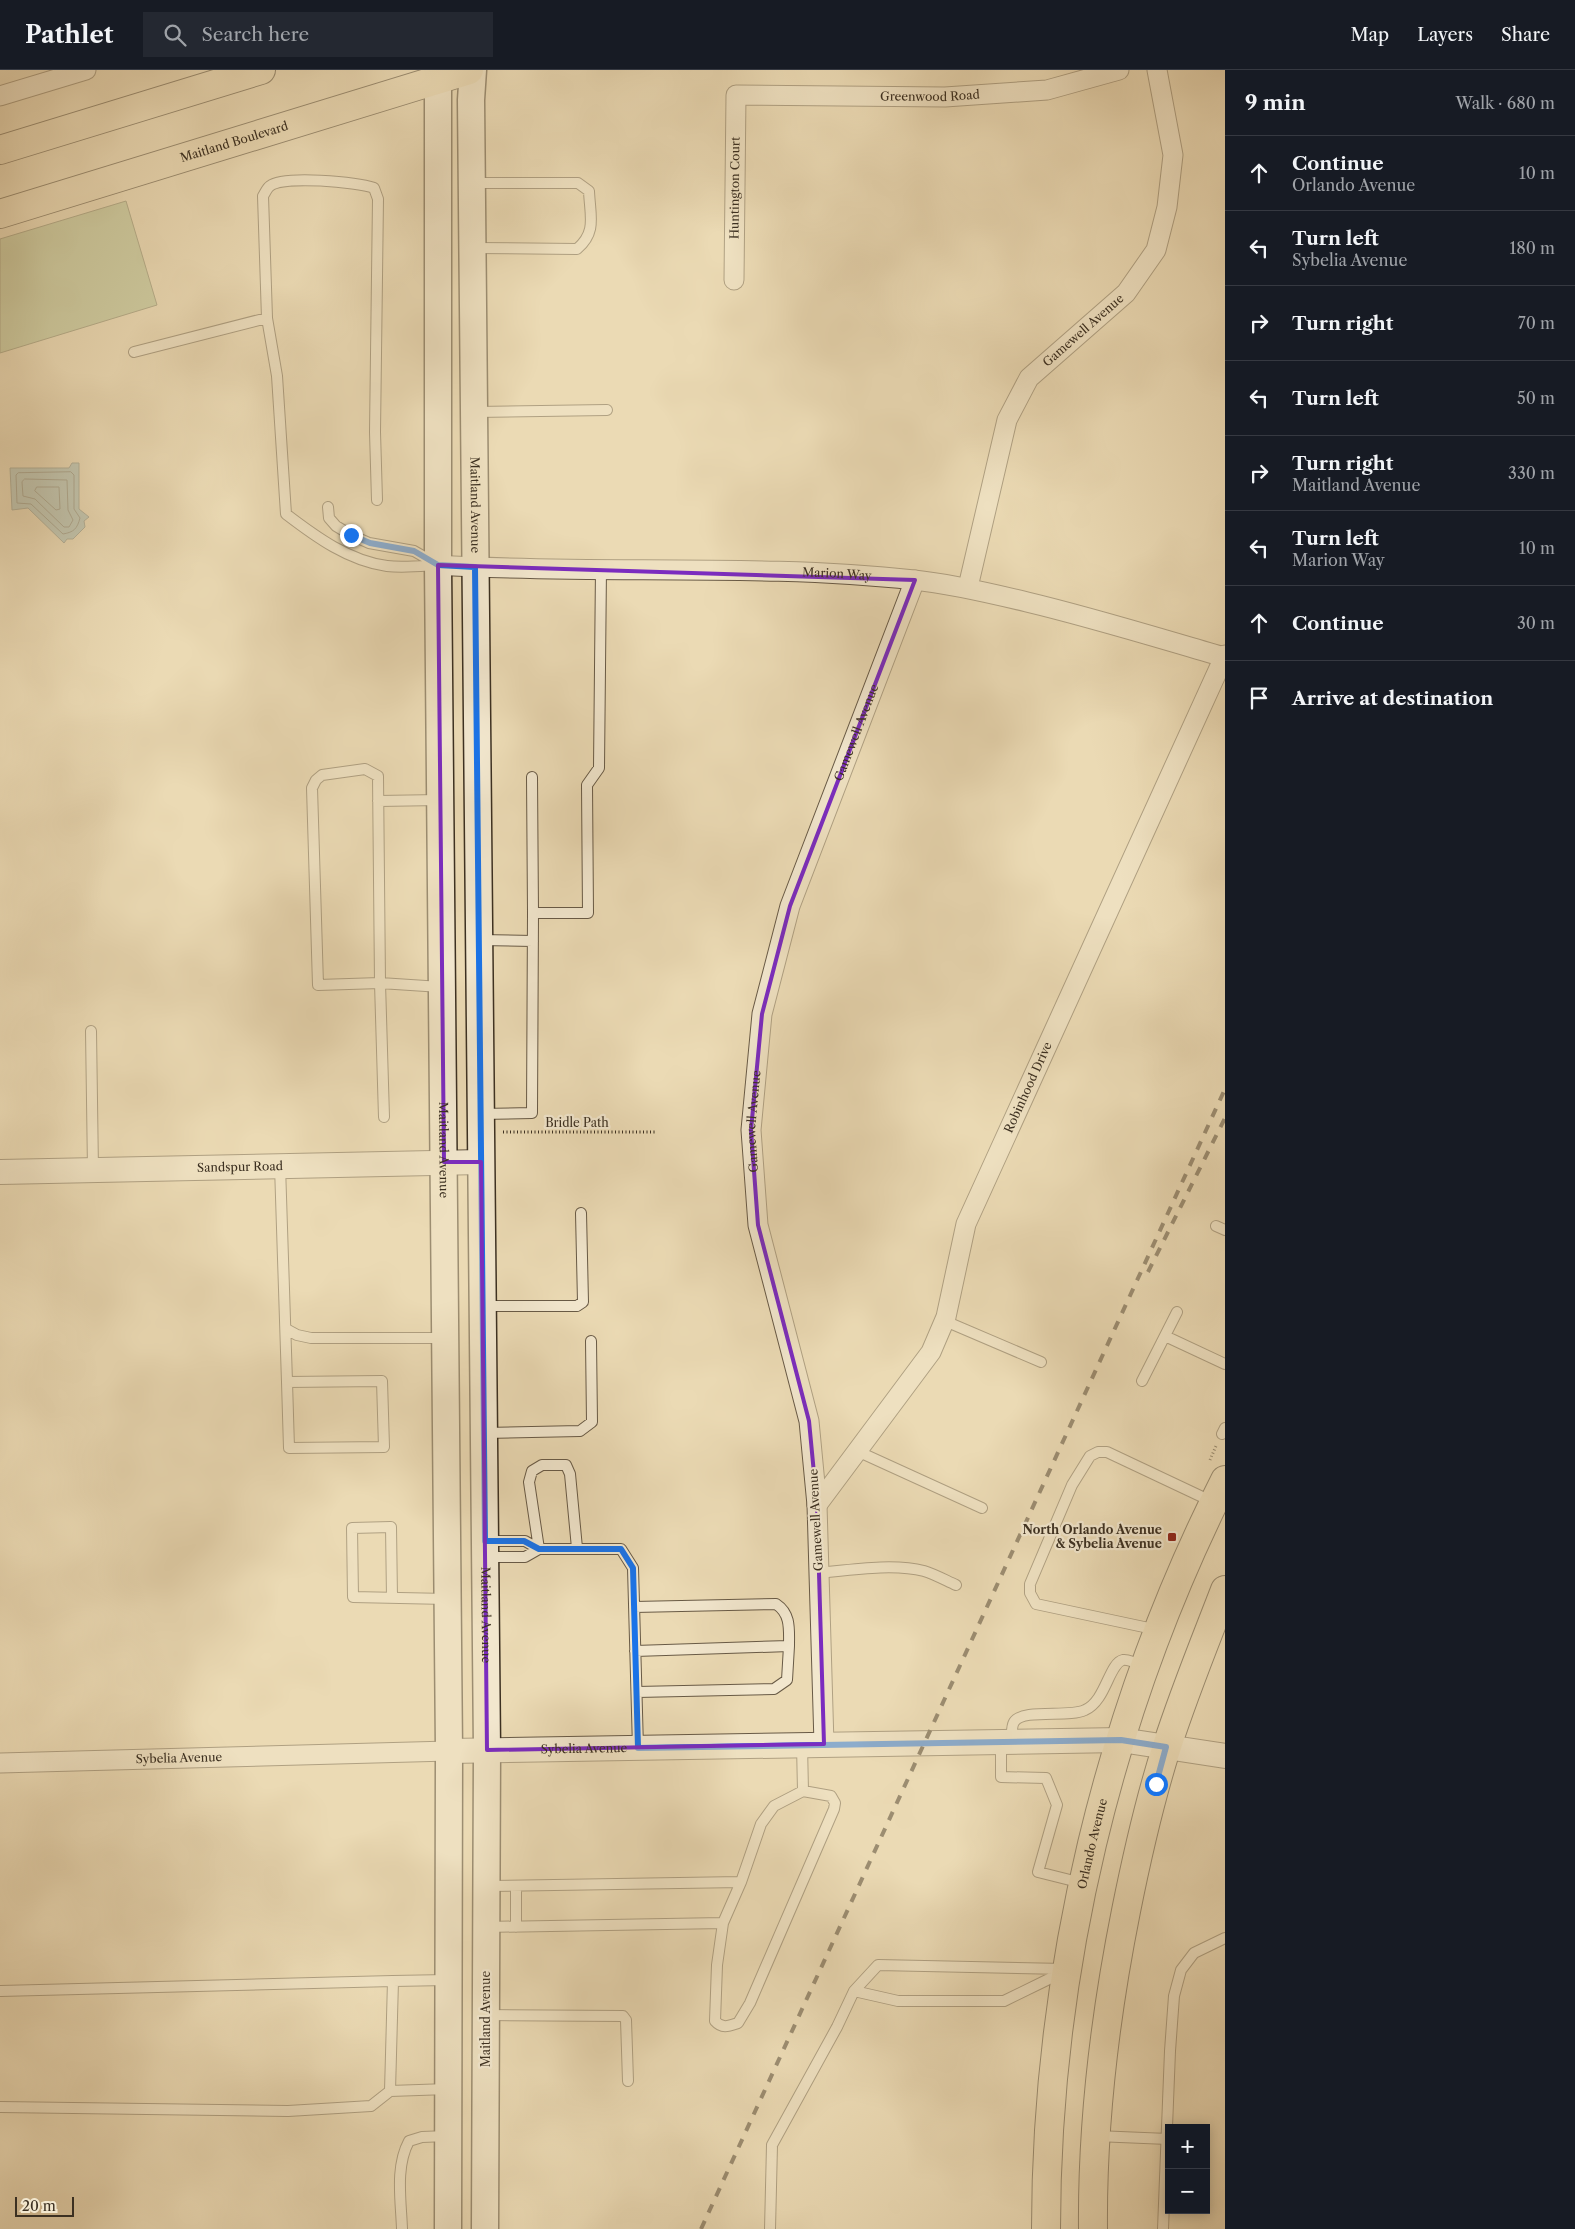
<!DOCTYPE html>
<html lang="en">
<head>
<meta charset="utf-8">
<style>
	:root { --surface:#171b24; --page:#242831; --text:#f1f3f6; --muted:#9ea1a6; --line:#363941 }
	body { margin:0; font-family:"Libre Caslon Text",serif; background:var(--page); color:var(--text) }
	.controls { position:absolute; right:15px; bottom:15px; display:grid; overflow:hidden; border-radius:0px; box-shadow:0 2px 12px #0003 }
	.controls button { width:45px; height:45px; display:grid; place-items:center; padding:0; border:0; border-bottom:1px solid var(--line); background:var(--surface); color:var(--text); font:25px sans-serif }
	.scale { position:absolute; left:15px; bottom:12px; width:59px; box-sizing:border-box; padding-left:5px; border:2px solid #3c3021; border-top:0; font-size:14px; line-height:18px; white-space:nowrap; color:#3c3021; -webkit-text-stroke:4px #f2e7ce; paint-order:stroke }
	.stop { position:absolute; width:15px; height:15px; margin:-11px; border:4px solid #1a73e8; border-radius:50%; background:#fff }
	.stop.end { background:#1a73e8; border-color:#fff; box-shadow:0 1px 5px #0008 }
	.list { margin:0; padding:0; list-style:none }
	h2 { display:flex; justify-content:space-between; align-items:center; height:65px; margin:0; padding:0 20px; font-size:21px }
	h2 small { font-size:16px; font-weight:400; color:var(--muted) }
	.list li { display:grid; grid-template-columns:32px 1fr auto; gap:15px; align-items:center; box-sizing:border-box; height:75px; padding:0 20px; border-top:1px solid var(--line) }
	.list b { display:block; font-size:19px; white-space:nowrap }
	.list p { margin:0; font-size:16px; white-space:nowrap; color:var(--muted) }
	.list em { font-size:16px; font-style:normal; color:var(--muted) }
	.icon { flex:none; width:28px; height:28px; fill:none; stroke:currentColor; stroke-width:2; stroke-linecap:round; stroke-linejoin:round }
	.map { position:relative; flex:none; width:1225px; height:2159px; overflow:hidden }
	header { display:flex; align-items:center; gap:30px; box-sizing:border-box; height:70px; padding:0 25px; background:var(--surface); border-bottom:1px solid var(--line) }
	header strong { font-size:24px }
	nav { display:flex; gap:28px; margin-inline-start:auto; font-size:18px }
	.search { width:350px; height:45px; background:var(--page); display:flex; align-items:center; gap:12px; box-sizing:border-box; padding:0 18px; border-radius:0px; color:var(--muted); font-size:19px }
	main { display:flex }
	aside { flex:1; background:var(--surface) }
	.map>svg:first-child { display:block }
	.green { fill:#b2c191; stroke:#777859 }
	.water { fill:#9bb8b6; stroke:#75827a }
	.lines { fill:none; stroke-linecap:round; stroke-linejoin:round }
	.shore { stroke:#6c746c; stroke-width:1 }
	.service-casing { stroke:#685a46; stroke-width:12 }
	.minor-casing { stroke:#685a46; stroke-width:21 }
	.tertiary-casing { stroke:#685a46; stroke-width:26 }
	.secondary-casing { stroke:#3c3021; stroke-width:29 }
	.primary-casing { stroke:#3c3021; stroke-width:30 }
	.path { stroke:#3c3021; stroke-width:3; stroke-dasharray:1 2.5; stroke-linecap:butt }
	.service { stroke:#f2e7ce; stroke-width:10 }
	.minor { stroke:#f2e7ce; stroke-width:19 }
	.tertiary { stroke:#f2e7ce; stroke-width:24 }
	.secondary { stroke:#f2e7ce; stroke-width:26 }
	.primary { stroke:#ebdab4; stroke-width:28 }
	.rail { stroke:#3c3021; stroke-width:4; stroke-dasharray:9 9; stroke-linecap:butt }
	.route { stroke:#1a73e8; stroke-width:6 }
	.marked { fill:none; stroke:#7b2cbf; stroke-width:4; stroke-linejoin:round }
	.poi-dot { fill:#8f2418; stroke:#f2e7ce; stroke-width:2 }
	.labels { text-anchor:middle; stroke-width:4.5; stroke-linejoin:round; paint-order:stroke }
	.street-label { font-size:12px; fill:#3c3021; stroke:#f2e7ce }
	.poi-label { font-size:12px; font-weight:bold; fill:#3c3021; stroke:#f2e7ce; text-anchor:end }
</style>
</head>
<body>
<header>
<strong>Pathlet</strong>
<div class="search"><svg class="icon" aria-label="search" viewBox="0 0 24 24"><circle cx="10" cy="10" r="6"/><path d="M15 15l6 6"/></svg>Search here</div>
<nav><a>Map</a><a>Layers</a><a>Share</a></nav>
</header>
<main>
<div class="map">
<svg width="1225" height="2159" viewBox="0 0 1225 2159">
	<rect width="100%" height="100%" fill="#ebdab4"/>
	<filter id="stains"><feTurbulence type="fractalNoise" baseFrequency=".004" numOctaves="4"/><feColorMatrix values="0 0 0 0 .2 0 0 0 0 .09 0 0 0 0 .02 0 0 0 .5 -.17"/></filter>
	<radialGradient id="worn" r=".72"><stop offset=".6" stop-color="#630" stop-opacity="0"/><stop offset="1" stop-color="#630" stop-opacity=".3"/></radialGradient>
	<path class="green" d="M126,131L157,235L0,283V169Z"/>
	<path class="water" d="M72,393H79V439L89,447L84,451L85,457L73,469H67L64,473L28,438L12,440L10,398H69Z"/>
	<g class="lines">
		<path class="shore" d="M71,402L74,405V439L80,448C77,459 74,462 63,464L31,434L17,433L16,405L18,403Z
			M25,409L67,410L68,440L73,450L69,457H64L35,429L23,426L22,412Z
			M37,417H59L60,439L56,440L35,421Z"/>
		<g class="service-casing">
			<path id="service" d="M473,113H578L589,121C590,146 597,162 577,179L473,178
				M134,282L267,248
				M475,342L607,340
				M377,430L375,362L378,129L374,118C357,112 283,105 270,116C267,118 265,123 263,126L267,248L277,306L286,444C316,467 349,491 387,496C403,498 421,496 437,495
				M328,437L329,448L336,456L351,465L369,473L414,481L435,493
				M532,707L533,843H588L587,715L599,698L601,498
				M378,731L440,730
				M479,870L533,871
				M91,961L93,1100
				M480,1044L532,1043L533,843
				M384,1047L380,913L378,706L365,699L322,705L316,710L312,718L318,915L380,913L441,917
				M280,1096L287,1312L382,1311L384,1377L289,1378L287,1312
				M1216,1156L1225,1160
				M483,1236H577L583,1232L581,1143
				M945,1251L1041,1292
				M286,1259L297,1265L311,1268H445
				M1165,1266L1225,1294
				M1142,1311L1177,1242
				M484,1363L580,1361L592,1352L591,1271
				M1222,1364L1225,1358
				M857,1381L982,1438
				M485,1471H525L539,1479
				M539,1479L529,1412L532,1401L542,1395H566L570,1404L577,1478
				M486,1487H525L539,1479H621L633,1498L638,1678
				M819,1503C850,1500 893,1493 924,1501C934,1504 945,1510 956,1515
				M392,1528L391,1457L352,1458L353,1527L447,1529
				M634,1537L776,1534C791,1544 789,1559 789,1576
				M1158,1560L1036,1534L1030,1523V1514L1072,1415L1090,1386L1098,1382H1107L1213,1432
				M635,1581L789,1576L787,1610L774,1619L637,1622
				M1012,1671C1012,1665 1011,1657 1014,1652C1023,1638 1069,1648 1085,1640C1106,1631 1109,1593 1123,1590C1129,1589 1139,1594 1145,1597
				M1001,1672V1707L1046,1708L1057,1735L1038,1802L1082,1813
				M802,1675L803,1721L831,1726L835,1733L834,1739L750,1933L738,1953C729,1956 722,1959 715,1951L717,1895L723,1853L741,1812L761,1754L774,1736L803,1721
				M487,1816L741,1812
				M516,1816V1857
				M486,1857L723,1853
				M447,1910L393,1911L390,2021L448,2019
				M0,1921L393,1911
				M854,1921L898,1931H1004L1051,1908L1064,1909
				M487,1945L623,1946L626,1950L628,2011
				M0,2037L288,2041L371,2036L390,2021
				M1096,2066L1168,2069
				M402,2159C401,2130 395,2097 409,2071L422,2067L447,2066
				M770,2159L772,2075L837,1957L854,1921L878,1895L1065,1899
				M1163,2159L1170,1981L1174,1926L1181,1900L1194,1883L1225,1868"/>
		</g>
		<g class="minor-casing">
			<g id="minor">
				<path d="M0,26L86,0"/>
				<path id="s1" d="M734,210L736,25L945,27L1047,20L1119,0"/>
				<path id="s2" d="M438,495C596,505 756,493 914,510C952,514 990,523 1027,532C1094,548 1158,568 1224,587"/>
				<path id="s3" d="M968,517L1007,350L1029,308L1126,223L1156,180L1167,137L1173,85L1157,0"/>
				<path id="s4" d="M817,1435L931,1282L946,1247L966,1154L1225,585"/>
				<path id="s5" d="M824,1674L817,1435L809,1351L758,1155L751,1060L762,944L790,836L915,510"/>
				<path id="s6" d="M0,1693L449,1681"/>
			</g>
		</g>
		<g class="tertiary-casing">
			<g id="tertiary">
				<path id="s7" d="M0,1102L481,1092"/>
				<path id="s8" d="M449,1681L1121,1670L1225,1686"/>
			</g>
		</g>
		<g class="secondary-casing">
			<g id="secondary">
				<path id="s9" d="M438,0V495L449,1681L448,2159"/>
				<path id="s10" d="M473,0L471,30L487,1680L485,2159"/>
			</g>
		</g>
		<g class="primary-casing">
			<g id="primary">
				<path d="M0,80L261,0"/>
				<path id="s11" d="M0,144L469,0"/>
				<path id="s12" d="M1046,2159C1046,1902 1109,1639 1225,1410"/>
				<path d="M1093,2159C1092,2052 1105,1946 1126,1841C1137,1786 1150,1729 1167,1676C1184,1623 1205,1572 1225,1520"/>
			</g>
		</g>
		<path class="path" d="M503,1062H657
			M1210,1390L1216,1376"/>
		<use href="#service" class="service"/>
		<use href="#minor" class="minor"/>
		<use href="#tertiary" class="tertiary"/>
		<use href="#secondary" class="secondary"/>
		<use href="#primary" class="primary"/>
		<path class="rail" d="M1148,1202L1225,1048
			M701,2159L1225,1019"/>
	</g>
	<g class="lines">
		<path class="route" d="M351,465L370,473L414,481L438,495L475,497L485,1471H524L539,1479H621L633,1498L638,1678L1121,1670L1166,1677L1156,1714"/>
	</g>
	<path d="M0 0H1225V2159H0ZM438,495L915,510L790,836L762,944L751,1060L758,1155L809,1351L817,1435L824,1674L487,1680L481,1092H444Z" fill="#ebdab4" fill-opacity=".55" fill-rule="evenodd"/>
	<path class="marked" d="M438,495L915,510L790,836L762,944L751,1060L758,1155L809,1351L817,1435L824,1674L487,1680L481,1092H444Z"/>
	<rect class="poi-dot" x="1167" y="1462" width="10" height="10" rx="2.5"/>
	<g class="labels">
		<g class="street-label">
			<text dy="4" stroke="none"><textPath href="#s1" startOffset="379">Greenwood Road</textPath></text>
			<text dy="4" stroke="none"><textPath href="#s11" startOffset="245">Maitland Boulevard</textPath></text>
			<text dy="4" stroke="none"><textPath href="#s1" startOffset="92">Huntington Court</textPath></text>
			<text dy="4" stroke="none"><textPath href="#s3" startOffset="291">Gamewell Avenue</textPath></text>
			<text dy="4" stroke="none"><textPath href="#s10" startOffset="435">Maitland Avenue</textPath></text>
			<text dy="4" stroke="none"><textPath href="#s2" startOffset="399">Marion Way</textPath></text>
			<text dy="4" stroke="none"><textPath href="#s5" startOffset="1035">Gamewell Avenue</textPath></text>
			<text dy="4" stroke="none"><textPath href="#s4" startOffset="474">Robinhood Drive</textPath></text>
			<text dy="4" stroke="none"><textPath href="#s5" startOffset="630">Gamewell Avenue</textPath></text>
			<text x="577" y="1057">Bridle Path</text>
			<text dy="4" stroke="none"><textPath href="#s9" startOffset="1080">Maitland Avenue</textPath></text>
			<text dy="4" stroke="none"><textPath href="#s7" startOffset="240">Sandspur Road</textPath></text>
			<text transform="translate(816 1450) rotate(-93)" y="4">Gamewell Avenue</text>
			<text dy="4" stroke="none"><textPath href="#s10" startOffset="1545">Maitland Avenue</textPath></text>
			<text dy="4" stroke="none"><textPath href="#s8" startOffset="135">Sybelia Avenue</textPath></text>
			<text dy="4" stroke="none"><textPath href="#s6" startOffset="179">Sybelia Avenue</textPath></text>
			<text dy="4" stroke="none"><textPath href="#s12" startOffset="389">Orlando Avenue</textPath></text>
			<text transform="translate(486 1949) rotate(-90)" y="4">Maitland Avenue</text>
		</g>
		<g class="poi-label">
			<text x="1162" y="1464">North Orlando Avenue<tspan x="1162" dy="14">&amp; Sybelia Avenue</tspan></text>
		</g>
	</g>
	<rect width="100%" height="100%" filter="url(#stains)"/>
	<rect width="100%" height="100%" fill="url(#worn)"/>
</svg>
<div class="controls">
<button>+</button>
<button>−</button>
</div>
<div class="scale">20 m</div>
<div class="stop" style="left:1156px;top:1714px"></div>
<div class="stop end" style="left:351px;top:465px"></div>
</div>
<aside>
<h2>9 min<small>Walk · 680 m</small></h2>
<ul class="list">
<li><svg class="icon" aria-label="ahead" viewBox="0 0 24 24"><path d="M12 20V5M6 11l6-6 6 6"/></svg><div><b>Continue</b><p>Orlando Avenue</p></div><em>10 m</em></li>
<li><svg class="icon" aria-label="left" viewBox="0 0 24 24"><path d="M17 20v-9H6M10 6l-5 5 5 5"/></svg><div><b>Turn left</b><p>Sybelia Avenue</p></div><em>180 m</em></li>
<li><svg class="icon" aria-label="right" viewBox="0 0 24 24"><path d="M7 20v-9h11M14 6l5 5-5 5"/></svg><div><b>Turn right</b></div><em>70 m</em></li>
<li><svg class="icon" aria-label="left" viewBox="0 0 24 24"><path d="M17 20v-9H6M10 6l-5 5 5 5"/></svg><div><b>Turn left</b></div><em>50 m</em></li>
<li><svg class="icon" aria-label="right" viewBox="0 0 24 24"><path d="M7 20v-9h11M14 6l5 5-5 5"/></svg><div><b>Turn right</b><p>Maitland Avenue</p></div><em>330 m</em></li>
<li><svg class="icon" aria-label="left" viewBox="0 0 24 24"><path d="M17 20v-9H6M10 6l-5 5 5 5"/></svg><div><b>Turn left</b><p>Marion Way</p></div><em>10 m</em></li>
<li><svg class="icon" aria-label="ahead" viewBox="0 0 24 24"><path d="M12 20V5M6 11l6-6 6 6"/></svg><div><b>Continue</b></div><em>30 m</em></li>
<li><svg class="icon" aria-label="arrive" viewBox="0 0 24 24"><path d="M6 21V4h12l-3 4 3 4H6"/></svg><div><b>Arrive at destination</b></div></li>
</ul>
</aside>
</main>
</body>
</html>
